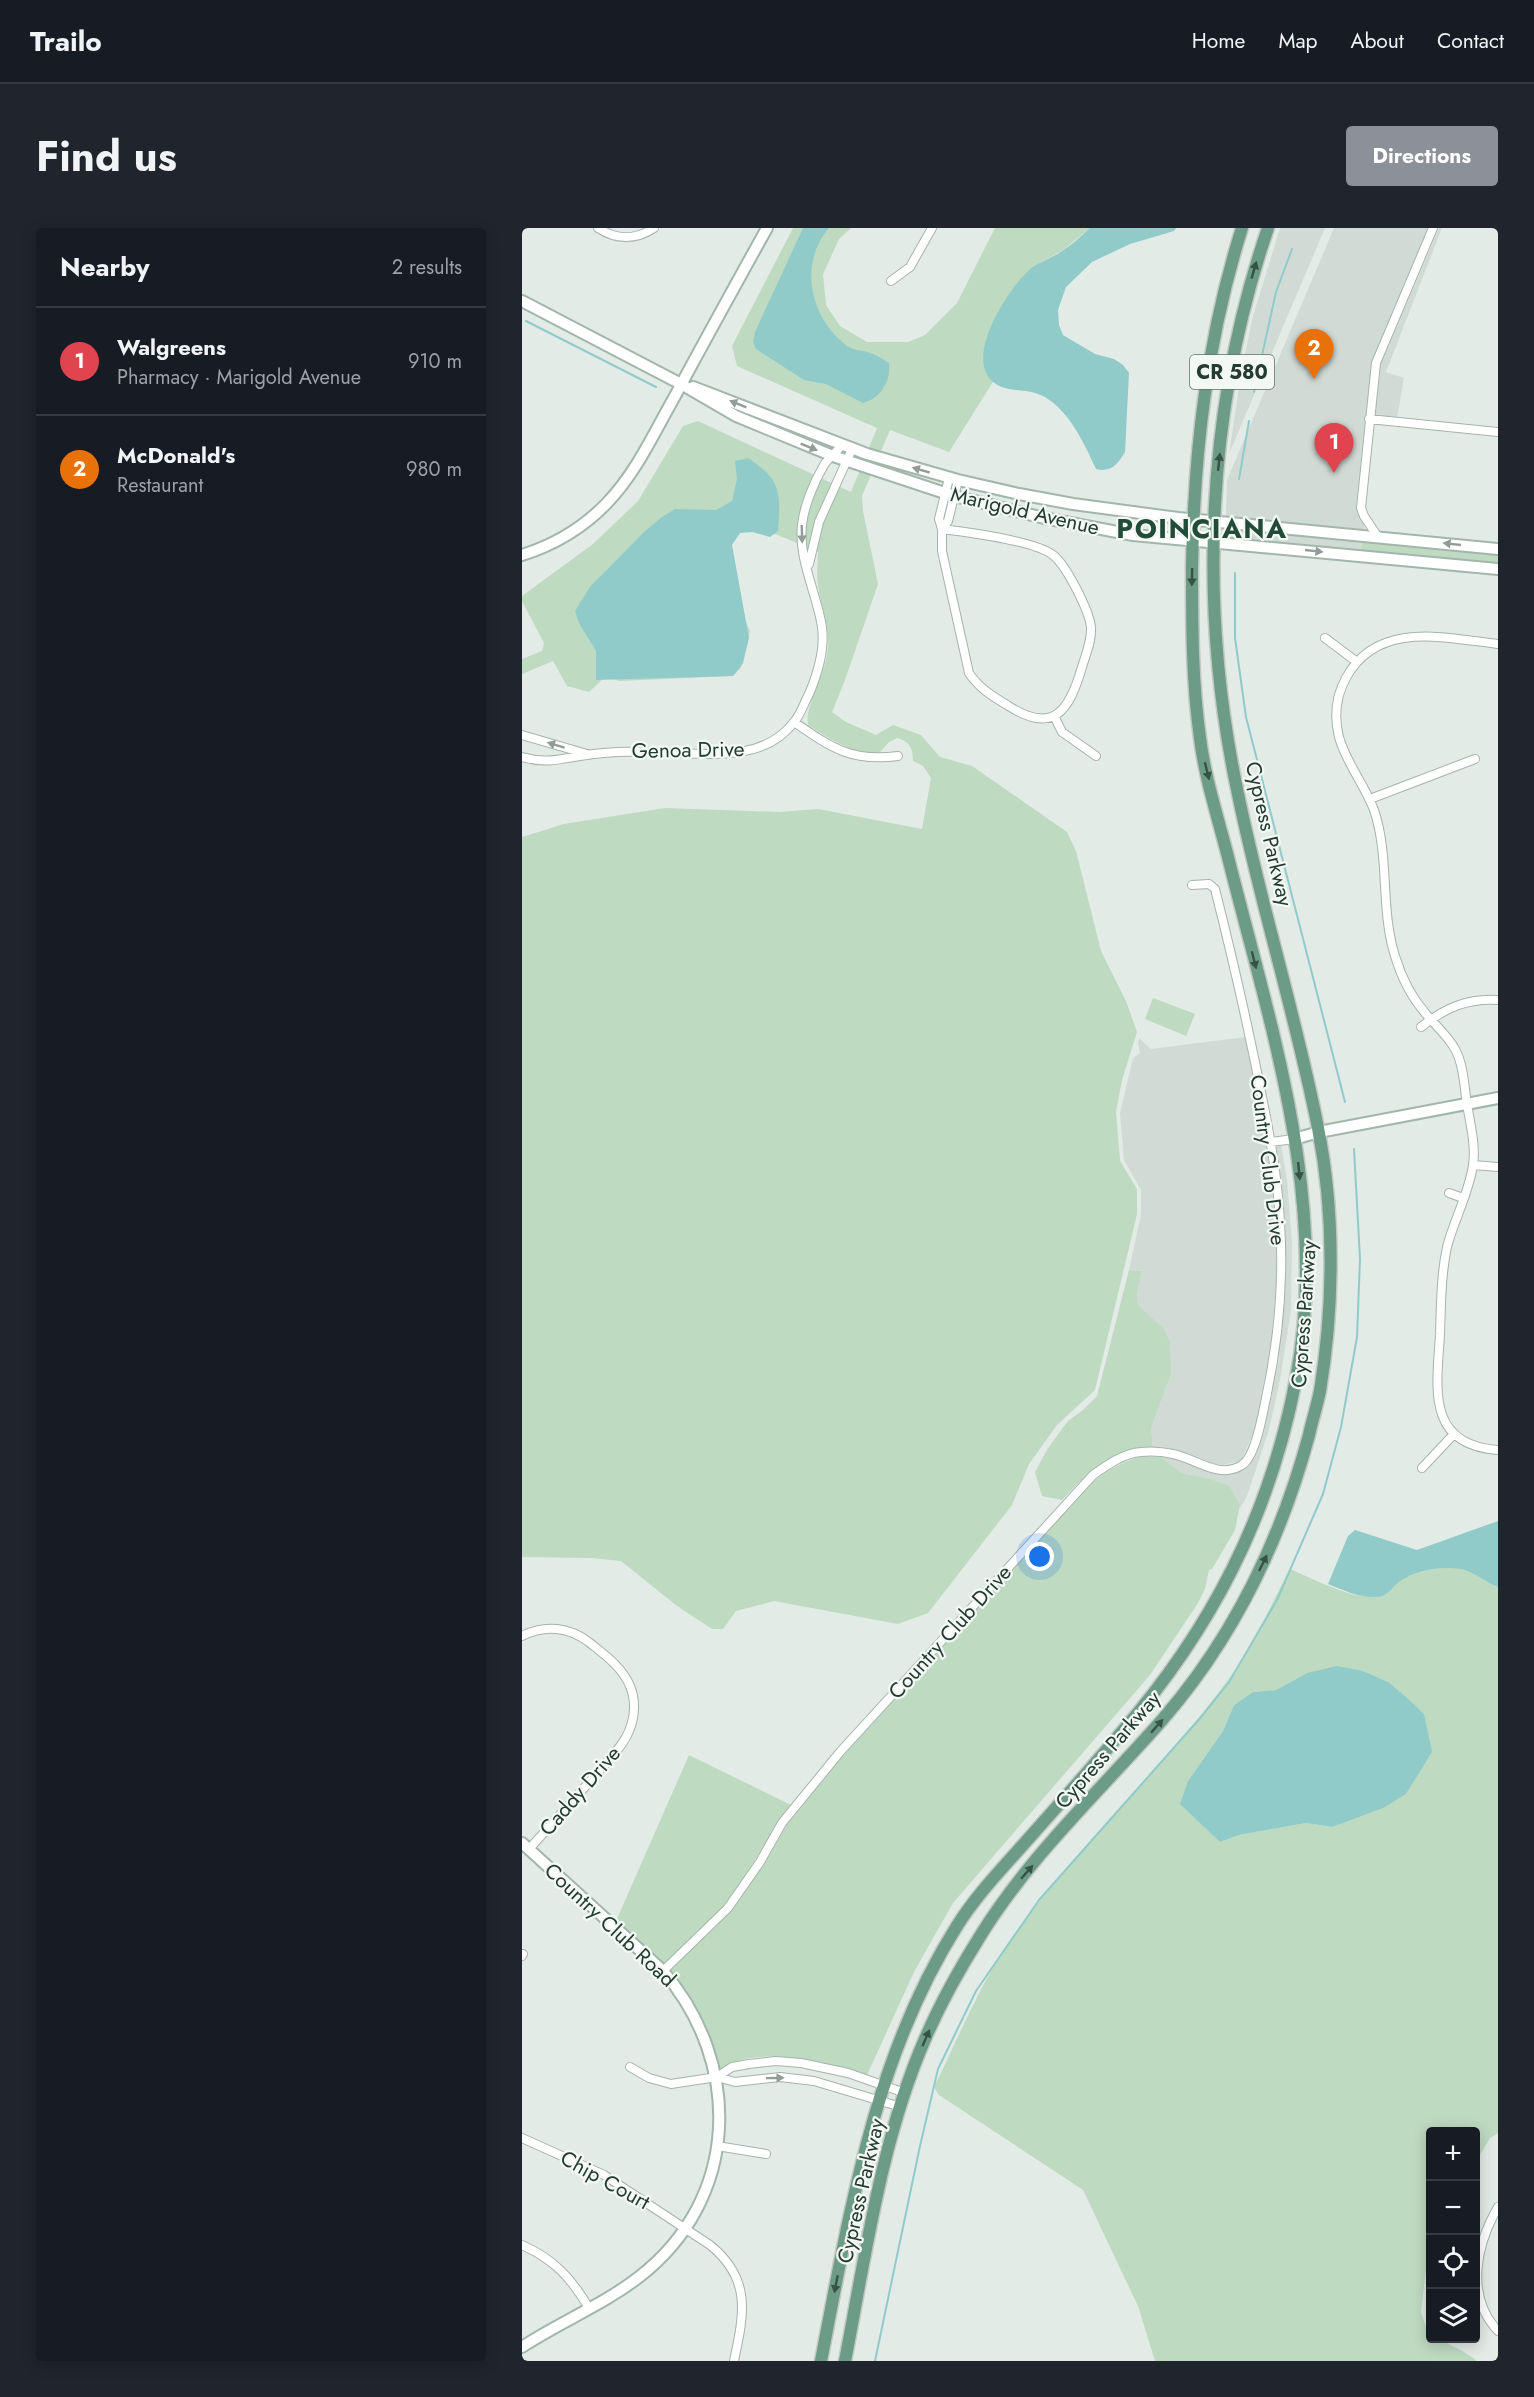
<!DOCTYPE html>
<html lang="en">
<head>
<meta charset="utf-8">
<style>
	:root { --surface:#171b24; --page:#20242c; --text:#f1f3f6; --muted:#9ea1a6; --line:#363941; --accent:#8c9099 }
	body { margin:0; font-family:Jost,sans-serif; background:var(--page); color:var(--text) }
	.controls { position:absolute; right:18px; bottom:18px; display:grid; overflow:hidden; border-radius:6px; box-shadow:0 3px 15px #0003 }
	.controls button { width:54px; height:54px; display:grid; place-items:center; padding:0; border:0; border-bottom:2px solid var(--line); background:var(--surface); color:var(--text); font:30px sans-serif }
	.you { position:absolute; left:518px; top:1329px; width:21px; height:21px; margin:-15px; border:4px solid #fff; border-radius:50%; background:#1a73e8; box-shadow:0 0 0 9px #1a73e833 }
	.badge { display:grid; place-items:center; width:39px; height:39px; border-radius:50%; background:var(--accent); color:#fff; font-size:20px; font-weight:700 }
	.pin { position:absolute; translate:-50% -50px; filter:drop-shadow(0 2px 3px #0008) }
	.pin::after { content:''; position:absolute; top:32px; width:21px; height:18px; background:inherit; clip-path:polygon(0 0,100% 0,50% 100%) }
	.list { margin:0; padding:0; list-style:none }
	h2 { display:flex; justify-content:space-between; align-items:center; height:78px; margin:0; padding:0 24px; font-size:26px }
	h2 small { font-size:20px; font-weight:400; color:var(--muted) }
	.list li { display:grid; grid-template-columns:39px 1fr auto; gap:18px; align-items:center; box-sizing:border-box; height:108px; padding:0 24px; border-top:2px solid var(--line) }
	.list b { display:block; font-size:22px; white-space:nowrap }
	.list p { margin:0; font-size:20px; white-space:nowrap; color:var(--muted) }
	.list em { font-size:20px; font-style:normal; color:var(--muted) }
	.icon { flex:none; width:33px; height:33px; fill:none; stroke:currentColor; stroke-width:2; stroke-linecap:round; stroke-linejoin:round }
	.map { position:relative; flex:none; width:976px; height:2133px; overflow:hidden; border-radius:6px }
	header { display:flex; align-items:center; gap:36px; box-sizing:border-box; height:84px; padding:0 30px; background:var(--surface); border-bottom:2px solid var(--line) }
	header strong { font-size:28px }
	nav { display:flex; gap:33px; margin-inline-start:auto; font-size:21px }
	.intro { display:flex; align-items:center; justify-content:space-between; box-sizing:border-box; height:144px; padding:0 36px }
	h1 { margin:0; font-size:42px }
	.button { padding:15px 27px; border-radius:6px; background:var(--accent); color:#fff; font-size:21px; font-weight:700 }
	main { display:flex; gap:36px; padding:0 36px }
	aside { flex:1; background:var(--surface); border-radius:6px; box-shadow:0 3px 15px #0003 }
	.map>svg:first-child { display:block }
	.built { fill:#d1dbd5 }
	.green { fill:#bedac1; fill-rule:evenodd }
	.water { fill:#90cbca }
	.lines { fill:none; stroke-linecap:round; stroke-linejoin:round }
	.stream { stroke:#90cbca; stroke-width:2 }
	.street-casing { stroke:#a6b3ac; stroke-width:10 }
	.secondary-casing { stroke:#a2b6ac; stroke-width:14 }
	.primary-casing { stroke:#c2c8c5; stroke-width:15 }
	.street { stroke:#fff; stroke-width:8 }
	.secondary { stroke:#fff; stroke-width:10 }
	.primary { stroke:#6c9c87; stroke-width:12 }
	.oneway { fill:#365346 }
	.oneway2 { fill:#929d98 }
	.labels { text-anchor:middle; stroke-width:4.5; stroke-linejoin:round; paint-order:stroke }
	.shield { fill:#f3f8f5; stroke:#62746c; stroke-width:1.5 }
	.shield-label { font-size:20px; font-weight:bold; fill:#243b31 }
	.street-label { font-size:21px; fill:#243b31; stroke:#f3f8f5 }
	.district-label { font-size:27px; font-weight:bold; letter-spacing:1.5px; fill:#224b3a; stroke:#f3f8f5 }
</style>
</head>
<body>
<header>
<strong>Trailo</strong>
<nav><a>Home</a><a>Map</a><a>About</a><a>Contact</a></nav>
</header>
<div class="intro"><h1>Find us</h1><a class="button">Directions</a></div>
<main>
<aside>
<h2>Nearby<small>2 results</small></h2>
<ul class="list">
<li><span class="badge" style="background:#e0444e">1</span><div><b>Walgreens</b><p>Pharmacy · Marigold Avenue</p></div><em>910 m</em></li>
<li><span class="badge" style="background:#e8710a">2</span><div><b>McDonald's</b><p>Restaurant</p></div><em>980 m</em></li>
</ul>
</aside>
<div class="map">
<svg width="976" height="2133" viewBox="0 0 976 2133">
	<rect width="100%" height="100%" fill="#e3ebe6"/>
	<path class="built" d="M758,0H803L707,226L720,140L731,88Z
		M812,0H906L850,133L834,279L842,297V303L704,289L705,252Z
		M917,0H920L864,144L882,150L875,190L853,187L859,136Z
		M704,298L840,312L839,323L704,310Z
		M724,809L743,910L754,994V1058L748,1130L733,1201L719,1233L700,1237L691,1236L653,1222L631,1220L629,1200L649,1146L627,1088L616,1078L615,1066L620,1043L607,1042L619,987V962L602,932L598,885L611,830L618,825L616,815L617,810L629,821Z
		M759,917L765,952L770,1015L769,1082L758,1152L747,1202L725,1268L717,1282L718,1277L685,1250L658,1245L639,1229L651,1230L688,1245L710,1247L726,1239L734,1225L742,1204L757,1132L764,1059L763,994L754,918Z"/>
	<path class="green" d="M271,0H329L317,11L301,46L304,77L318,98L345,114H386L403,107L435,75L473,0H568L540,23L517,35L464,144L471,154L427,224L368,202L340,268L341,283L356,356L323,452L310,484L324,494L354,507L371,497L399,507L418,529L450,538L545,604L554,623L579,723L604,773L615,804L600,852L594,884L598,933L615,961V986L573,1162L535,1197L507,1236L490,1277L406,1385L376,1396L252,1373L214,1383L201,1401H190L155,1378L99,1333L70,1330L0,1329V609L42,596L143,580L258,584L296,581L400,601L409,550L401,538L391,533C391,520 388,514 375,510L367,514L357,525C329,526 308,511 286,497C282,477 306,444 306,417C307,396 299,377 296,357C294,347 296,335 296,324L244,302L222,298L210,312L209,337L216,377L228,403L219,440L211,448L97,453L84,448L67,464L45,458L31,433L0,446V431L20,423L22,415L0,373V368L71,316L116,273L161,198L176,193L329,264L355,200L215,138L210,118Z
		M840,312L976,325V336L839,323Z
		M631,770L673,786L664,808L623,791Z
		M607,1042L620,1043L615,1066L616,1077L641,1100L648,1114L649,1146L629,1200L631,1220C591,1218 566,1245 540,1272L520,1268L513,1244L526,1220L546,1193L561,1182L575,1168Z
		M619,1228L639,1229L659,1245L685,1250L707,1258L718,1277L713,1302L690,1341L687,1342L683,1361L676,1375L628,1447L431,1675L392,1744L345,1847C306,1834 235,1816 198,1841L177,1786L148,1743L210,1682L242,1637L264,1598L324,1524L551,1274C575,1249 585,1240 619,1228Z
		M768,1341C787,1349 826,1369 845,1368C868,1368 865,1361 881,1351C899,1341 933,1335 952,1345C960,1350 967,1356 976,1359V1905L968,1910L954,1934V1904H908V2028L904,2042L899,2084L908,2110C920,2111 946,2125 955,2133H633L616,2078L561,1962L417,1867L412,1859C437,1809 458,1755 490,1710C555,1618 639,1542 706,1452C731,1419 748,1378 768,1341ZM841,1443L865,1454L883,1468L891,1553L884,1566L810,1599L784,1595L717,1607L698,1614L684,1600L666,1553L701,1503L712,1477L731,1464L754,1462L785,1445Z
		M167,1527L269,1577C244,1608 228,1647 201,1678C183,1699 162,1718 141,1737L94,1693Z"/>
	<path class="water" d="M281,0H307C276,36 288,90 325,118C332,123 343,122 351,126C356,128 362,132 367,135C369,154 359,170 341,175L304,156L282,152L234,121L231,114L233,104Z
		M568,0H654L652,3L608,16L570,34L544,59L536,82L537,97L541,107L573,126L592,131L601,137L607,145L603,224C596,236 589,245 574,241C562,215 544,174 513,165C499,161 482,164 470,153C443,128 485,63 505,44C515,34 529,31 540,23C550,17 559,8 568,0Z
		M226,230C259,252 259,263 256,303L248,309L230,304L218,305L210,317L227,410L221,435L211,448L74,452V423L57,395L53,383L68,359L122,304L140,289L153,281L194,282L210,273L215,251L213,233Z
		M976,1293V1359C963,1354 953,1344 939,1341C919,1338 893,1342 877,1354C869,1360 865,1369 855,1369C837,1370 821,1362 806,1356L826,1308L833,1302L895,1322Z
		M815,1438L841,1443L866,1454L883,1468L902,1486L910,1524L884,1566L861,1580L810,1599L784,1595L717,1607L698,1614L658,1576L666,1553L701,1503L712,1477L731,1464L754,1462L785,1445Z"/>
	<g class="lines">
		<path class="stream" d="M4,93L134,159
			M732,164L754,64L770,21
			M717,251L727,193
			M713,345V410L724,489L823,874
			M353,2133L398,1918L416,1841L454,1763L517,1672L680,1488L707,1454L755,1372L801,1266L819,1199L835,1109L838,1031L832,921"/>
		<g class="street-casing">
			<path id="street" d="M76,0C94,12 114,12 132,0
				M369,53L388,39L410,0
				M847,191L976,204
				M420,301C444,304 513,313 531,327C544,337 567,382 569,399C570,412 564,426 560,439C547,484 531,507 485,477C470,468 457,460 447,445L420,323V301L417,291L427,250
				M420,301L426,293L436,252
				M856,309L842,288L839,280L854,135L911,0
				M287,336L297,294L330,221
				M803,410L835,434
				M976,416C923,410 855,392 824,450C814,468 812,489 817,509C824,535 843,557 852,582C868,629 858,681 873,728C879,748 890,770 904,786C914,798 926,808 933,821C942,838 942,858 945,876C948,895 954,917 951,937C947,965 932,992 925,1019C919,1047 919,1077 918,1106C915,1158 903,1217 976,1222
				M532,488L540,504L574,528
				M272,494C310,520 329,534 376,528
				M0,507L65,526
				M0,529C27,537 45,529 72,526C93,524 114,523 136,524C180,525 241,536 272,494C279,486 282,475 287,466C296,445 303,422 300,399C295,366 276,331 280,297C282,278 292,254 302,237C306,230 315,224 320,217
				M848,571L953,531
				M899,799C923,780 945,770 976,772
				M749,914L772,911
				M951,937L976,939
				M927,965L941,970
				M900,1240L932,1206
				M0,1408C23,1396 48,1399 68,1415C83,1427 100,1439 108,1458C114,1472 113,1489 107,1503C101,1518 88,1530 77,1543C54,1569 31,1595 7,1621
				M0,1728L1,1726
				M141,1743L206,1680L238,1634L260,1595L318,1524L571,1247C585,1237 602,1225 619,1224C629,1223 642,1224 651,1226C673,1230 697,1252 720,1237C733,1229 740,1190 743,1175C756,1116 762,1055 758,995C756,954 749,913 741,874C727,802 711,732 693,661L687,656L670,657
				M108,1839L127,1850L149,1856L195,1849L210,1839L227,1836L254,1833L279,1835L326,1845L383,1865
				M195,1849L213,1854L258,1849L292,1853L379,1879
				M0,1910L82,1947L188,2017C230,2051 222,2086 212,2133
				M195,1918L244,1926
				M976,1979C954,2017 943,2068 976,2103
				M0,2017C32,2031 49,2050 67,2080"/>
		</g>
		<g class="secondary-casing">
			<path id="secondary" d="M0,73L159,156L214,188L311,228L432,268L522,290L611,307L976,341
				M171,159L345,226L436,252L497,266L551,276L656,290L976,321
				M0,327C32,317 61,300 85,275C114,245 132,205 153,168C183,112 214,56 245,0
				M772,911L797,904L976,870
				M0,1615L141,1743C221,1836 218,1971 117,2049C81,2077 38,2094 0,2119"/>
		</g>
		<g class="primary-casing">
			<path id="primary" d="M299,2133C328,1984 352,1829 435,1698C453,1669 477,1644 500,1618C533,1581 566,1544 598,1506C689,1402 748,1288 774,1151C808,977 749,800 707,633C697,593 683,551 678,510C670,454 670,395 670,339C672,223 685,111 720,0
				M323,2133C344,2025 359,1912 403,1811C418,1776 437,1742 457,1710C507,1628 579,1562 641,1491C712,1409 759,1311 787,1207C790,1193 795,1178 798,1163C812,1078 813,985 796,900C774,788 739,678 716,566C676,379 684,181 746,0"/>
		</g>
		<use href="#street" class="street"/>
		<use href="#secondary" class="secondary"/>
		<use href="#primary" class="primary"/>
	</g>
	<defs><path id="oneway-solid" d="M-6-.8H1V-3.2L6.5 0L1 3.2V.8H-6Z" transform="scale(1.5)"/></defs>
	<g class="oneway">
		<use href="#oneway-solid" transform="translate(732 42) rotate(-74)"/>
		<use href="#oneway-solid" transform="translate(697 234) rotate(-84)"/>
		<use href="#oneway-solid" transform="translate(670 349) rotate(91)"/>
		<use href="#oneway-solid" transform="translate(685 543) rotate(76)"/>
		<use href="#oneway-solid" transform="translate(732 732) rotate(76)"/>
		<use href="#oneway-solid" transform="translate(777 943) rotate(84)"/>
		<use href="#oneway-solid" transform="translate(741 1335) rotate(-64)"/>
		<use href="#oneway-solid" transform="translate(635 1498) rotate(-48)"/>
		<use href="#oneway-solid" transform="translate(505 1644) rotate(-49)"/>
		<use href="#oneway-solid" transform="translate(404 1810) rotate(-66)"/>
		<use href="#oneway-solid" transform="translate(314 2056) rotate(101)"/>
	</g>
	<g class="oneway2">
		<use href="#oneway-solid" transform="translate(216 176) rotate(-158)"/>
		<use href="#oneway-solid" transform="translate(287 219) rotate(22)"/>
		<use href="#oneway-solid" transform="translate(399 242) rotate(-164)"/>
		<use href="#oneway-solid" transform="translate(280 306) rotate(88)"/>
		<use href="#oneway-solid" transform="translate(930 316) rotate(-174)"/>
		<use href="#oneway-solid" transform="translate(792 323) rotate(6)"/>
		<use href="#oneway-solid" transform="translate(34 517) rotate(-163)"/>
		<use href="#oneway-solid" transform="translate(253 1850) rotate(-1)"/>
	</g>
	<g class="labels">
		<rect class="shield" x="668" y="127" width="84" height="34" rx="4.5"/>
		<g class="shield-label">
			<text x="710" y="151">CR 580</text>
		</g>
		<g class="street-label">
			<text transform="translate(503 283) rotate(13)" y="7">Marigold Avenue</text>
			<text transform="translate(166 522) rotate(-1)" y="7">Genoa Drive</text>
			<text transform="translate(747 606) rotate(77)" y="7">Cypress Parkway</text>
			<text transform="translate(746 932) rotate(83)" y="7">Country Club Drive</text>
			<text transform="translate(782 1086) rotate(-86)" y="7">Cypress Parkway</text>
			<text transform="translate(428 1404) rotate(-48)" y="7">Country Club Drive</text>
			<text transform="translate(586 1522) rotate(-49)" y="7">Cypress Parkway</text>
			<text transform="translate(58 1563) rotate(-49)" y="7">Caddy Drive</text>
			<text transform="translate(88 1697) rotate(43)" y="7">Country Club Road</text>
			<text transform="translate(83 1952) rotate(29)" y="7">Chip Court</text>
			<text transform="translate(339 1963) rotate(-77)" y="7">Cypress Parkway</text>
		</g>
		<g class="district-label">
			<text x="680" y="310">POINCIANA</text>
		</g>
	</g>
</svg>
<div class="controls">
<button>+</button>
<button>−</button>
<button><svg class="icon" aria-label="locate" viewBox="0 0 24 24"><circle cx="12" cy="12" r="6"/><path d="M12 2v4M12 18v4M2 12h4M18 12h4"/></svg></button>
<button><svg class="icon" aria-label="layers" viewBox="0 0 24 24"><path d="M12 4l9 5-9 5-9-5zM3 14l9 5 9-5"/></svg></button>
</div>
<div class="you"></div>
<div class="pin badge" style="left:812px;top:245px;background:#e0444e">1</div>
<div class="pin badge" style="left:792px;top:151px;background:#e8710a">2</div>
</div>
</main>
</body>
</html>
